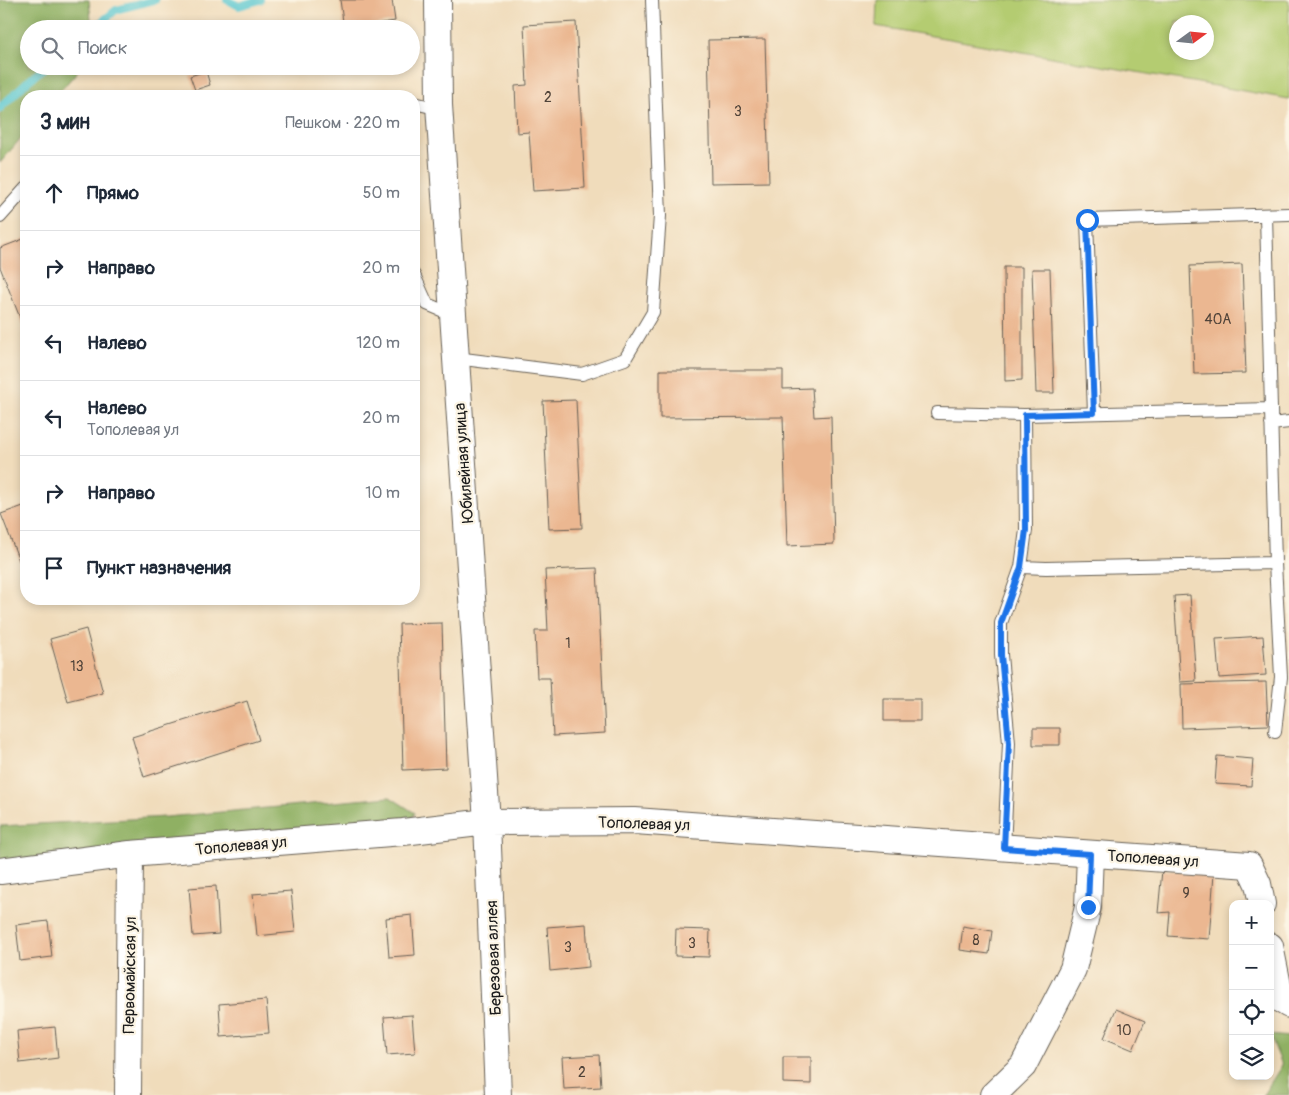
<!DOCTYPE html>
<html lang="ru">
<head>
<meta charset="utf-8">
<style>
	:root { --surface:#fff; --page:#f6f6f7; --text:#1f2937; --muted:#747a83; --line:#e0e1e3 }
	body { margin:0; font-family:Pangolin,sans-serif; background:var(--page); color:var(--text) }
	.controls { position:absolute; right:15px; bottom:15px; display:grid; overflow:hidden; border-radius:10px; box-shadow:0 2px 8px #0003 }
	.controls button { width:45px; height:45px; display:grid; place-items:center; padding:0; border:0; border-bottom:1px solid var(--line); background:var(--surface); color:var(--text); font:25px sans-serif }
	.compass { position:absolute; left:1169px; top:15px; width:45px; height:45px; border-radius:50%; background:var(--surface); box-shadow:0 2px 8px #0003; rotate:75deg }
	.stop { position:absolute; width:15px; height:15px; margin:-11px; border:4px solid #1a73e8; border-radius:50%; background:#fff }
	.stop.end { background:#1a73e8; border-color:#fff; box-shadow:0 1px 5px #0008 }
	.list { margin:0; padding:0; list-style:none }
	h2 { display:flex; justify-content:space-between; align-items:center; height:65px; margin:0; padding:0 20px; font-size:21px }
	h2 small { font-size:16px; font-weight:400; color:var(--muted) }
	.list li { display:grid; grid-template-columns:32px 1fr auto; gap:15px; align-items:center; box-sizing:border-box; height:75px; padding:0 20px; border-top:1px solid var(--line) }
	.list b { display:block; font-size:19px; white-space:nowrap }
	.list p { margin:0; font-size:16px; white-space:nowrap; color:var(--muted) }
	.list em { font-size:16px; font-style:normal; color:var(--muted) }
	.icon { flex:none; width:28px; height:28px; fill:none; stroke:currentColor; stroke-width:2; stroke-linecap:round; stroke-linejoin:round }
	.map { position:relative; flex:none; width:1289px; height:1095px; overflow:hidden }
	.search { position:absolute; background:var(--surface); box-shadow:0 2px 8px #0003; left:20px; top:20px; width:400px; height:55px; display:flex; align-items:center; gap:12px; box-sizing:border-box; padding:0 18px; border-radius:28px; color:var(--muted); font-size:19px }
	.panel { position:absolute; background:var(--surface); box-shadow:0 2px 8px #0003; left:20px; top:90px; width:400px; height:515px; border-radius:20px }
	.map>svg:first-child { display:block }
	.green { fill:#b4cc71; stroke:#687446; fill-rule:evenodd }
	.forest { fill:#8fb063; stroke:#566640 }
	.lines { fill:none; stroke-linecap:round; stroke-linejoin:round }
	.stream { stroke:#5ac7d0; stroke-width:8 }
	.building { fill:#ebb791 }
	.service-casing { stroke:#665f54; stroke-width:14 }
	.minor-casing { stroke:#665f54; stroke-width:28 }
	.service { stroke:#fff; stroke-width:12 }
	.minor { stroke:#fff; stroke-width:26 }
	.route { stroke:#1a73e8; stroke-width:6 }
	.labels { text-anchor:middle; stroke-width:4.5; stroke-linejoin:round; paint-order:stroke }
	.number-label { font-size:14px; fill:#504339 }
	.street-label { font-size:16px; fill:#1c1c1c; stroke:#fcf5e5 }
</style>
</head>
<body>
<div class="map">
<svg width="1289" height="1095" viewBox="0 0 1289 1095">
	<rect width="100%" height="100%" fill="#fcf5e5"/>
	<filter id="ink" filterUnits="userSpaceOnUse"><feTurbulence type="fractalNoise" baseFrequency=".02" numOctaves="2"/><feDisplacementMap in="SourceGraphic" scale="10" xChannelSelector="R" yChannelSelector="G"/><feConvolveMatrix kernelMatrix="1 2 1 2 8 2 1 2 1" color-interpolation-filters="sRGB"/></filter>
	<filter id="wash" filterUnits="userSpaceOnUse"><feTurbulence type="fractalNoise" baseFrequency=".0096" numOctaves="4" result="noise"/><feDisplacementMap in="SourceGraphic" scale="20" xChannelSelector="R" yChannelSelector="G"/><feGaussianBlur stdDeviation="1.12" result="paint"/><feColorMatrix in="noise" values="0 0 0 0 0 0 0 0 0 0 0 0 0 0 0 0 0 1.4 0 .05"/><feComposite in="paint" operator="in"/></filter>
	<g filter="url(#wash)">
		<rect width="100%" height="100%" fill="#f0dcbb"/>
		<path class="green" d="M877,0H1289V99L876,26ZM1176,22H1206V52H1176Z"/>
		<path class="forest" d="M0,0H89L92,29H29V66H82L56,96H26V132L0,163Z
			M390,797L415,813L403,832L0,875V826L166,817Z
			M1270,1035L1289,1037V1095H1263L1282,1065Z"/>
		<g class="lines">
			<path class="stream" d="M227,0L239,6L260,0
				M93,29L116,10L155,0
				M0,108L27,82L46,66"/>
		</g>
		<g id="blocks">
			<path class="building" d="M340,0H392L395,21L344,29Z
				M576,22L585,188L533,191L529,132L517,133L515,86L527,85L524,25Z
				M765,39L769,182L711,183L708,40Z
				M206,71L210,85L195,90L190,76Z
				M26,238V333L0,267V248Z
				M1242,264L1246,373L1194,374L1190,266Z
				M1004,267H1022V380L1005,381Z
				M1032,269H1050L1054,393H1036Z
				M660,370H783V389L812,388L814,417L831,416L834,544L787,546L783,417L660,418Z
				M576,400L582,528L549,529L543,401Z
				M26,505V567L22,568L1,514Z
				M597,568L605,733L553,736L550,678H537L535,631H548L545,570Z
				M1190,595L1196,681L1180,682L1174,596Z
				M442,623L446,768L403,770L399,624Z
				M86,629L103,693L68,702L50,639Z
				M1263,636L1266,675L1219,678L1216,639Z
				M1266,682L1268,725L1182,728L1181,684Z
				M884,699H920V721H884Z
				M247,701L259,740L144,777L132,737Z
				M1033,728H1060V745H1033Z
				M1217,756L1253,759L1251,786L1215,784Z
				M1162,870L1214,874L1209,939L1168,936L1170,912L1158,913Z
				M216,886L219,934L193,936L189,888Z
				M291,891L295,932L257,936L253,894Z
				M412,915L415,955L389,957L386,918Z
				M48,921L52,957L20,961L16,925Z
				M586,924L589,967L550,971L547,927Z
				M963,926L992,931L989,954L960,950Z
				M676,929L710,930L709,957L675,956Z
				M266,1000L269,1033L221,1037L219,1004Z
				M1116,1009L1145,1021L1133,1050L1104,1038Z
				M412,1015L415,1053L387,1055L384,1017Z
				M55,1027L58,1058L20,1063L17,1031Z
				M599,1055L601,1087L564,1089L562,1057Z
				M783,1057H811V1084L783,1083Z"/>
		</g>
	</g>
	<g filter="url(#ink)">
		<use href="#blocks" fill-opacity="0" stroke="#665f54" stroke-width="1"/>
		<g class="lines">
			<g class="service-casing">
				<path id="service" d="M414,103L427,106L439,105
					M1266,215L1275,563L1281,677L1275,732
					M0,217L26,188
					M414,275L427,304L453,315
					M456,358L582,374L625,359L653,312L660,216L652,0
					M937,413L1025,415L1271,409
					M1094,413L1087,220L1289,214
					M1271,424L1289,422
					M1021,567L1046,568L1275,563
					M1004,848L1009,743L1001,655V623L1021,567L1026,530L1025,415"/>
			</g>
			<g class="minor-casing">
				<path id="minor" d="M438,0L439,105L487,822L498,1095
					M0,871L130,854L403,832L487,822L635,821L1249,865L1258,884L1262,904
					M1270,946L1281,1000L1289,1005
					M128,1095L130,854
					M993,1095L1023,1066L1073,969L1088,907L1090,854"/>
			</g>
			<use href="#service" class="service"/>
			<use href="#minor" class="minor"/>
		</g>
	</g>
	<g class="lines" filter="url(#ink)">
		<path class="route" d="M1087,220L1094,413L1025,415L1026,530L1021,567L1001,623V655L1009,743L1004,848L1090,854L1088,907"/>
	</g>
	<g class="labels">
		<g class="number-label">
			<text x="548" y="102">2</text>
			<text x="738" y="116">3</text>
			<text x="1218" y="324">40А</text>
			<text x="568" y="648">1</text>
			<text x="77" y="671">13</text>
			<text x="1186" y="898">9</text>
			<text x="976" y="945">8</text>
			<text x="692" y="948">3</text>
			<text x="568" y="952">3</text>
			<text x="1124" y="1035">10</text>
			<text x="582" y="1077">2</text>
		</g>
		<g class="street-label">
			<text transform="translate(463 463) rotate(-94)" y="6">Юбилейная улица</text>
			<text transform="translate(644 823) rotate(2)" y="6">Тополевая ул</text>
			<text transform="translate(241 845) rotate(-5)" y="6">Тополевая ул</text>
			<text transform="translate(1153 858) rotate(4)" y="6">Тополевая ул</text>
			<text transform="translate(493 958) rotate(-92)" y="6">Березовая аллея</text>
			<text transform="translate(129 975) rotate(-89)" y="6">Первомайская ул</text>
		</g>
	</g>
</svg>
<div class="controls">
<button>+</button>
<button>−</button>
<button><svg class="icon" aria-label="locate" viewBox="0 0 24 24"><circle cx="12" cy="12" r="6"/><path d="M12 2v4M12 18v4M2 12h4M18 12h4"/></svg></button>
<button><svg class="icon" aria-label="layers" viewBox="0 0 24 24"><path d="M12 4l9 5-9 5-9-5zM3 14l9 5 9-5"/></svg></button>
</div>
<svg class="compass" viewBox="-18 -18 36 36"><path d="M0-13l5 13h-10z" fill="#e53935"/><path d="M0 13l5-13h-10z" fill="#747a83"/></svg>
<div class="stop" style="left:1087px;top:220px"></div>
<div class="stop end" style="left:1088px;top:907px"></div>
<div class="search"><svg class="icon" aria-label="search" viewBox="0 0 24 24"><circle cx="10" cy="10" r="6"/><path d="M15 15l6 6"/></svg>Поиск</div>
<section class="panel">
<h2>3 мин<small>Пешком · 220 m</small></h2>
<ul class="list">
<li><svg class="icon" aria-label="ahead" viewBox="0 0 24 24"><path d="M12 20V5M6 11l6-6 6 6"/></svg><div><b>Прямо</b></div><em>50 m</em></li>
<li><svg class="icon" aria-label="right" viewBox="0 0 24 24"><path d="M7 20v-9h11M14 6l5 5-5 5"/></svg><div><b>Направо</b></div><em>20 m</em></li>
<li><svg class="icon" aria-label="left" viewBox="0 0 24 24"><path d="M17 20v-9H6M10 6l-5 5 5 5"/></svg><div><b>Налево</b></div><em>120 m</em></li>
<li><svg class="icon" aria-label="left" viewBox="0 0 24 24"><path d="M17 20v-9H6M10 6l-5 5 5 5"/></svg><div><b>Налево</b><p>Тополевая ул</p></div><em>20 m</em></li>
<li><svg class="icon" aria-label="right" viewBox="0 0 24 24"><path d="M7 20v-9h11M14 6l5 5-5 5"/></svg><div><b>Направо</b></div><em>10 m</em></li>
<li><svg class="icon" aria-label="arrive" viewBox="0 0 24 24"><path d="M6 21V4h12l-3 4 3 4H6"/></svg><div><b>Пункт назначения</b></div></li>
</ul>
</section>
</div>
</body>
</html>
